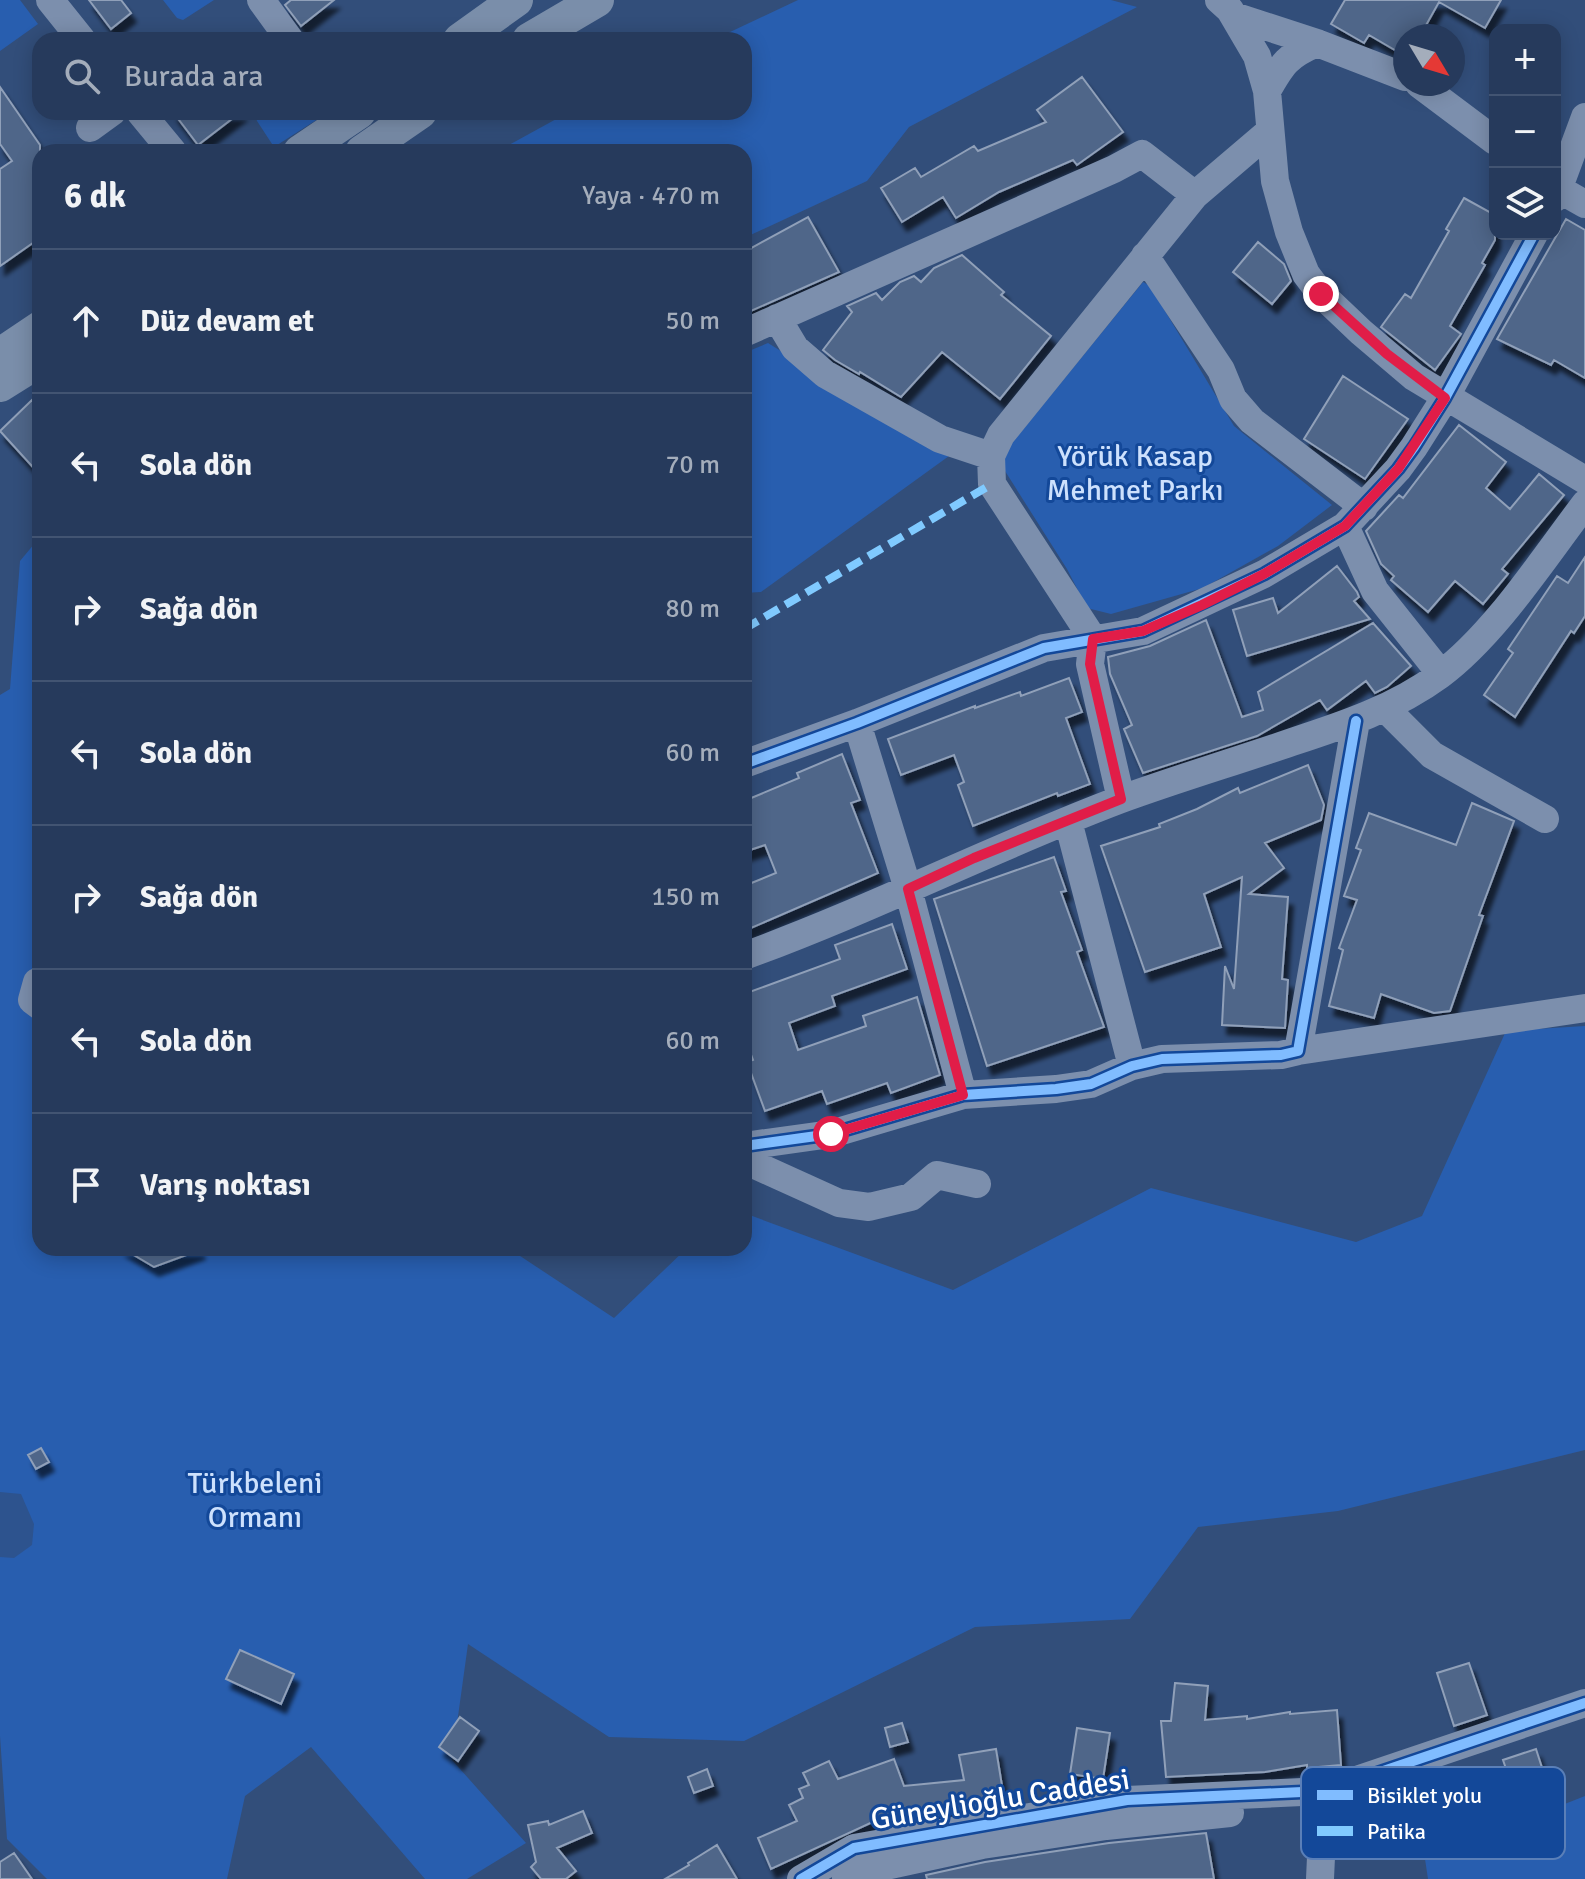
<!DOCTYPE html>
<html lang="tr">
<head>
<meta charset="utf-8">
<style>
	:root { --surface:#263a5c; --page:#2e4162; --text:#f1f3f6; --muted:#a4adbb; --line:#425472 }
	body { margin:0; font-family:Signika,sans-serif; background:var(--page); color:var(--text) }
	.controls { position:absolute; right:24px; top:24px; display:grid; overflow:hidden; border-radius:16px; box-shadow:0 4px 20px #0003 }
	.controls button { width:72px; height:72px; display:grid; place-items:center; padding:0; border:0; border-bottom:2px solid var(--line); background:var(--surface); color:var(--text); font:40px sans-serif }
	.compass { position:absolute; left:1393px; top:24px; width:72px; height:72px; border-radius:50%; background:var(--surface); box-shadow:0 4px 20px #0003; rotate:128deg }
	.stop { position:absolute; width:24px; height:24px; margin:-18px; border:6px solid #e11d48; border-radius:50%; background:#fff }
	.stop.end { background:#e11d48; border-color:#fff; box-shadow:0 2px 8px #0008 }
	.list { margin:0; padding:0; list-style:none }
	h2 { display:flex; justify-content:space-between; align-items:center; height:104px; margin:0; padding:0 32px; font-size:34px }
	h2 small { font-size:26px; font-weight:400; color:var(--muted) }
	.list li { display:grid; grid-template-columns:52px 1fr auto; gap:24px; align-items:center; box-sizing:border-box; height:144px; padding:0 32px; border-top:2px solid var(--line) }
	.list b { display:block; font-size:30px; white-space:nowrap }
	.list em { font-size:26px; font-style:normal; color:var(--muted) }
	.icon { flex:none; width:44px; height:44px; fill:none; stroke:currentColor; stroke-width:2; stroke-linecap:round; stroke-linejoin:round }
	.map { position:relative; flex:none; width:1585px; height:1879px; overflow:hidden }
	.search { position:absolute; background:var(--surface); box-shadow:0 4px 20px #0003; left:32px; top:32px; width:720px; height:88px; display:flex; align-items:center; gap:20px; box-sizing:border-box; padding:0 28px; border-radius:24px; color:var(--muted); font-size:30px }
	.panel { position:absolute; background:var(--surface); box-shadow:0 4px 20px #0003; left:32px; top:144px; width:720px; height:1112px; border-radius:24px }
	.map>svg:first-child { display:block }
	.green { fill:#285eaf }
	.water { fill:#2d538e }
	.building { fill:#4f6689; stroke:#90a0b9; stroke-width:2; filter:url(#shadow) }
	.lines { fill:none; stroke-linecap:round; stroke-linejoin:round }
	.minor { stroke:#7c8fad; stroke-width:28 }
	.major { stroke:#7a8eaa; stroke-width:34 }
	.quiet { stroke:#80caff; stroke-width:8; stroke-dasharray:16 8; stroke-linecap:butt }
	.cycleway-casing { stroke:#134899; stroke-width:15 }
	.cycleway { stroke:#80bcff; stroke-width:10 }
	.route { stroke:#e11d48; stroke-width:10 }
	.labels { text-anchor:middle; stroke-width:6; stroke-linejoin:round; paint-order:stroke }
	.park-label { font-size:30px; fill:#cde1fd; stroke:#134899 }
	.street-label { font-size:30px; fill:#fff; stroke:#134899 }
	.key { fill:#134899; stroke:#5a7fb8; stroke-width:2 }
	.key-label { font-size:22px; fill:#fff }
</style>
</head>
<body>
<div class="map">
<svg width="1585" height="1879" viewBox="0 0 1585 1879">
	<defs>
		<filter id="shadow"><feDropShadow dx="5" dy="9" stdDeviation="2" flood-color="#0009"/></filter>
	</defs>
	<rect width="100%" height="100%" fill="#324e7a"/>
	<path class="green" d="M0,0H20L38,24L0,51Z
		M163,0H214L183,20L177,18Z
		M798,0H1111L1137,7L909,127L867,181L744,238V152H496L569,112H744V40H713Z
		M263,112H315L318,119L274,147L257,121L256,117Z
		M1143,282L1150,286L1234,426L1332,505L1278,546L1203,588L1111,614L1087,608L1067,569L998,460Z
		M768,343L949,456L761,592L744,593V353Z
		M40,537V1248H508L614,1318L687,1248H744V1213L953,1290L1151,1188L1356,1242L1422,1216L1506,1031L1585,1026V1450L1338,1511L1198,1527L1130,1619L975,1627L744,1741L609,1737L468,1644L452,1760L526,1843L467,1879H425L311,1747L245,1796L227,1879H47L7,1839L0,1736V695L10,689L20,561Z
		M1585,1796V1879H1428L1425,1859Z"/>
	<path class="water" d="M0,1492L21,1494L34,1524L32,1545L14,1558L0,1557Z"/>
	<path class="building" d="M89,0H121L131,13L111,29Z
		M291,0H334L301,26L285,5Z
		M1345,0H1501L1485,28L1439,2L1420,36H1405V56L1369,35L1364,43L1331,24Z
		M1082,77L1123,132L1077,165L1073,160L999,192L956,218L943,197L902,222L881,188L915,168L921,177L974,146L978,151L1046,122L1037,110Z
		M0,87L40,145V238L0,266V169L12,161L0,144Z
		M173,112H241L198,145Z
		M1464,198L1495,215V240L1482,263L1485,265L1450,326L1461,334L1435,370L1381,327L1405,294L1411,298L1449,231L1446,229Z
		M808,217L839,272L744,314V252Z
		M1566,219L1585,230V378L1554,360L1551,365L1497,339Z
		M1258,242L1284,264L1291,281L1272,304L1233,272Z
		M962,255L1004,292L1001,295L1051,336L1000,399L942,352L901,397L860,372L859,374L835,360L823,350L852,312L847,306L876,293L882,300L900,282L914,276L921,282L934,268Z
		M1343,376L1408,419L1365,479L1304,439Z
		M32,400L40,409V475L0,431Z
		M1459,425L1506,462L1486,488L1510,509L1539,474L1564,495L1502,569L1508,574L1483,604L1455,581L1428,612L1391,580L1394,576L1381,564L1366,531L1399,495L1403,498Z
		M1585,557V616L1574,633L1571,631L1515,717L1484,695L1513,653L1508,649L1557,576L1568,583Z
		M1337,566L1357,592L1359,597L1354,601L1370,619L1247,656L1233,610L1273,598L1278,613Z
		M1206,620L1242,717L1263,710L1258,692L1373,623L1411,666L1387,687L1375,693L1366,681L1327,710L1320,700L1257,736L1143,773L1124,729L1132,725L1110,674L1108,657L1150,646Z
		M1069,678L1082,712L1066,718L1090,784L1058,796L1057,793L973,826L958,785L964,782L954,755L901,775L888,739L975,706V708L1020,692L1021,696Z
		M842,754L860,800L851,803L878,873L744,931V886L776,873L765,845L744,852V801L799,778L797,773Z
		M1308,765L1324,805L1321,820L1265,843L1284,868L1249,894L1288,897L1282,979L1288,980L1285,1028L1222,1025L1225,966L1234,989L1242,877L1204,894L1221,947L1145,972L1101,846L1160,827L1159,824L1197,809L1238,788L1240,793Z
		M1472,803L1514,821L1479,915L1483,916L1450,1011L1434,1013L1381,994L1374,1018L1329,1006L1343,950L1339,948L1357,900L1344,896L1361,850L1356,848L1369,813L1456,845Z
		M1054,857L1066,891L1061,892L1082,950L1077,952L1104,1027L987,1066L934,899Z
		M892,924L907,969L832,996L835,1006L789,1023L798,1050L866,1026L863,1016L917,997L940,1075L891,1093L887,1083L827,1104L822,1091L765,1111L747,1062L753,1060L744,1036V994L840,959L835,945Z
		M122,1248H199L200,1250L154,1267Z
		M41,1448L49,1462L36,1469L28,1455Z
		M240,1650L294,1674L281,1704L226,1679Z
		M1469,1663L1487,1715L1454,1726L1437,1673Z
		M1175,1683L1208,1686L1205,1720L1247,1716V1719L1290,1712V1714L1337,1710L1341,1765L1307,1768V1765L1265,1772L1166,1777L1161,1721H1171Z
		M460,1717L479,1731L458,1761L439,1747Z
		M902,1723L908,1742L890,1747L885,1728Z
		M1077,1728L1110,1733L1103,1779L1070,1774Z
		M996,1749L1005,1804L922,1818L921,1808L881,1822L879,1819L771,1869L758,1838L797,1821L789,1805L803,1798L799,1789L809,1785L803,1773L829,1761L838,1779L894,1759L904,1786L964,1780L959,1755Z
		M1536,1749L1553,1802L1521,1813L1503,1760Z
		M707,1769L713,1786L694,1793L688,1777Z
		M583,1811L592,1833L557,1848L576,1871L566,1879H541L531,1867L536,1862L528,1825L548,1821L549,1825Z
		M1206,1833L1214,1879H927L926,1875L985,1862L1109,1843Z
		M717,1845L737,1879H665L689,1865L688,1863Z
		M14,1853L32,1879H0V1862Z"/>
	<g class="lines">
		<path class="minor" d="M50,0L82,40
			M261,0L290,40
			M1219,0L1230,10L1257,56L1267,91L1275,181L1289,232L1306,274L1321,294L1361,332L1414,377L1585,480
			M1234,16L1317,43L1405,77
			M1419,84L1495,141
			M1267,91C1282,64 1288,55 1317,43
			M140,112L173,152
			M90,128L112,112
			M1555,187L1585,204
			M1555,198L1585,117
			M1145,256L1221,370L1233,399L1252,421L1364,507
			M777,318L795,348L825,374L940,439L991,456
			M744,333L1114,169L1142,154L1195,195L1269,132
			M1345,526L1375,591L1441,674
			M1385,708L1432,755L1545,819
			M857,723L908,889L963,1095
			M744,764L857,723L1044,648L1143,631L1264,574L1345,526L1398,469L1414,447L1445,398L1534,234
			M1121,799L1090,664L1093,639L992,484L991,456L1001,435L1195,195
			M1068,821L1132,1066
			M744,956C871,910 992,848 1119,800C1176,779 1234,762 1292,742C1344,725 1395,708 1440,675C1495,634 1543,559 1585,504
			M40,981L37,982L32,1000L40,1006
			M1298,1051L1585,1008
			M744,1146L831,1134L963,1095L1056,1089L1091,1084L1132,1066L1162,1059L1281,1055L1298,1051L1356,721
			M744,1160L839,1203L869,1207L911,1197L937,1175L977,1184
			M801,1879L854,1848L1127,1800L1324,1791L1585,1703
			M846,1879L863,1871L982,1845L1106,1826L1230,1813
			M1320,1879L1324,1791"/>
		<path class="major" d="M460,40L516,0
			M529,40L597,0
			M300,152L359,112
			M362,152L420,112
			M0,355L40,328
			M0,385L40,360"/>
		<path class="quiet" d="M744,629L992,484"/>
		<g class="cycleway-casing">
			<path id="cycleway" d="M744,764L857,723L1044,648L1143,631L1264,574L1345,526L1398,469L1414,447L1445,398L1534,234
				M744,1146L831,1134L963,1095L1056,1089L1091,1084L1132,1066L1162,1059L1281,1055L1298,1051L1356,721
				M801,1879L854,1848L1127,1800L1324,1791L1585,1703"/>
		</g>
		<use href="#cycleway" class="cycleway"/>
	</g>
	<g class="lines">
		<path class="route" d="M831,1134L963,1095L908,889L974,858L1121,799L1090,664L1093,639L1143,631L1202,605L1264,574L1345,526L1398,469L1445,398L1387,354L1321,294"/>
	</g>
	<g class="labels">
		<g class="park-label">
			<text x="1135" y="466">Yörük Kasap<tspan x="1135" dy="34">Mehmet Parkı</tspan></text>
			<text x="255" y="1493">Türkbeleni<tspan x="255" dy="34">Ormanı</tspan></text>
		</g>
		<g class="street-label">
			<text transform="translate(1000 1799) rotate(-9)" y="10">Güneylioğlu Caddesi</text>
		</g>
	</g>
	<rect x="1301" y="1767" width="264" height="92" rx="12" class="key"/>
	<rect x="1317" y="1790" width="36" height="10" fill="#80bcff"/>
	<rect x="1317" y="1826" width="36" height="10" fill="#80caff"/>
	<g class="key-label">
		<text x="1367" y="1803">Bisiklet yolu</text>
		<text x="1367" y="1839">Patika</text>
	</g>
</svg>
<div class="controls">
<button>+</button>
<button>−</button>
<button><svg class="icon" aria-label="layers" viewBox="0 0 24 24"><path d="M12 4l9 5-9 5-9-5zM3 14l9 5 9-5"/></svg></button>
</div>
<svg class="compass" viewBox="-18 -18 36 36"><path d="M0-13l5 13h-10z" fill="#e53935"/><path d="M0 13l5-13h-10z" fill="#a4adbb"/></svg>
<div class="stop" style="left:831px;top:1134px"></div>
<div class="stop end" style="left:1321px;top:294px"></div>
<div class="search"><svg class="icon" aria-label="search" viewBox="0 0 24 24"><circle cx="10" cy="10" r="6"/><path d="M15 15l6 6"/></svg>Burada ara</div>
<section class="panel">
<h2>6 dk<small>Yaya · 470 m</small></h2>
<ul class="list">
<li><svg class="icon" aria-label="ahead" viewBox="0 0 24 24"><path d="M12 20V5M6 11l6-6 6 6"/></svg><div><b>Düz devam et</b></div><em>50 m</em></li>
<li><svg class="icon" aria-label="left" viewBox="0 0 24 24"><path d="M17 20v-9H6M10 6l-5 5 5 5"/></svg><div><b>Sola dön</b></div><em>70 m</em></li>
<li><svg class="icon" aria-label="right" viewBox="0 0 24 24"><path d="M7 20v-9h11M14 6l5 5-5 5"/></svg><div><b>Sağa dön</b></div><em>80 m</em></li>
<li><svg class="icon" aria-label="left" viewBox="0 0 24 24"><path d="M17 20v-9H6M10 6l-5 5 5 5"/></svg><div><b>Sola dön</b></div><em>60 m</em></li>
<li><svg class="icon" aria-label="right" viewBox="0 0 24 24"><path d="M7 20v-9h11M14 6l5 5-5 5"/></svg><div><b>Sağa dön</b></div><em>150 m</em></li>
<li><svg class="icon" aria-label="left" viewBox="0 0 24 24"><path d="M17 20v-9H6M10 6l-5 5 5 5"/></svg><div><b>Sola dön</b></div><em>60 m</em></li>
<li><svg class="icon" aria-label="arrive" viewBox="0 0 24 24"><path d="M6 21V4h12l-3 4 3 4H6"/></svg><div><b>Varış noktası</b></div></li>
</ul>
</section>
</div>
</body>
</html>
